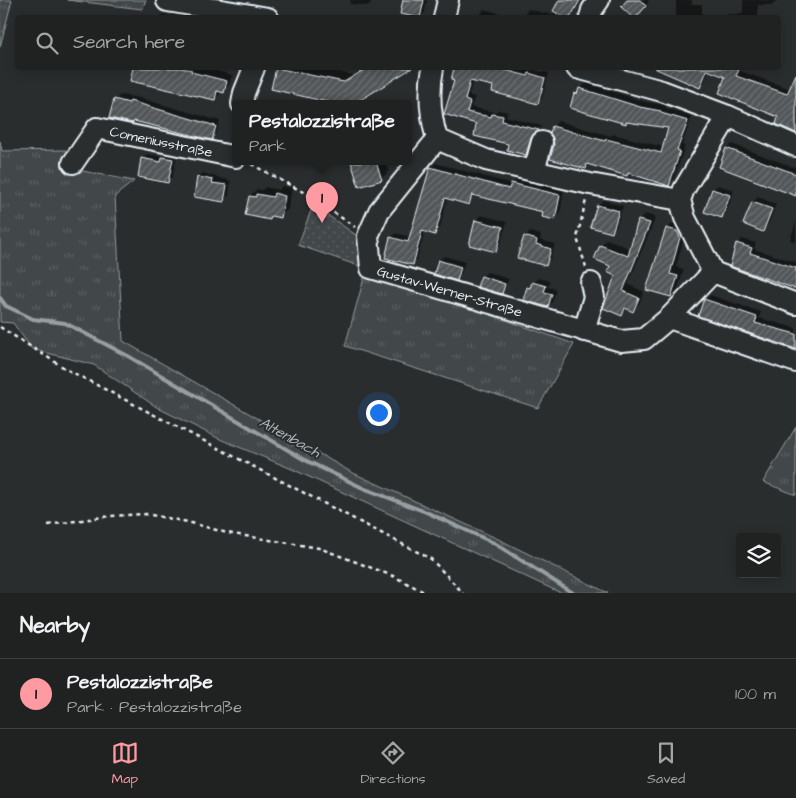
<!DOCTYPE html>
<html lang="en">
<head>
<meta charset="utf-8">
<style>
	:root { --surface:#202222; --page:#2d2f2f; --text:#f1f3f6; --muted:#a2a4a5; --line:#3d3f40; --accent:#ff9aa2 }
	body { margin:0; font-family:"Architects Daughter",sans-serif; background:var(--page); color:var(--text) }
	.controls { position:absolute; right:15px; bottom:15px; display:grid; overflow:hidden; border-radius:5px; box-shadow:0 2px 12px #0003 }
	.controls button { width:45px; height:45px; display:grid; place-items:center; padding:0; border:0; border-bottom:1px solid var(--line); background:var(--surface); color:var(--text); font:25px sans-serif }
	.you { position:absolute; left:378px; top:412px; width:18px; height:18px; margin:-12px; border:4px solid #fff; border-radius:50%; background:#1a73e8; box-shadow:0 0 0 8px #1a73e833 }
	.badge { display:grid; place-items:center; width:32px; height:32px; border-radius:50%; background:var(--accent); color:#111; font-size:16px; font-weight:700 }
	.pin { position:absolute; translate:-50% -41px; filter:drop-shadow(0 1px 2px #0008) }
	.pin::after { content:''; position:absolute; top:26px; width:18px; height:15px; background:inherit; clip-path:polygon(0 0,100% 0,50% 100%) }
	.popup { position:absolute; left:232px; top:100px; width:180px; height:65px; box-sizing:border-box; display:grid; place-content:center; border-radius:5px; background:var(--surface); filter:drop-shadow(0 1px 4px #0005); font-size:16px; white-space:nowrap; color:var(--muted) }
	.popup b { font-size:19px; color:var(--text) }
	.popup::after { content:''; position:absolute; left:50%; top:100%; margin-left:-10px; border:10px solid transparent; border-top-color:var(--surface) }
	.list { margin:0; padding:0; list-style:none }
	h2 { display:flex; justify-content:space-between; align-items:center; height:65px; margin:0; padding:0 20px; font-size:21px }
	h2 small { font-size:16px; font-weight:400; color:var(--muted) }
	.list li { display:grid; grid-template-columns:32px 1fr auto; gap:15px; align-items:center; box-sizing:border-box; height:70px; padding:0 20px; border-top:1px solid var(--line) }
	.list b { display:block; font-size:19px; white-space:nowrap }
	.list p { margin:0; font-size:16px; white-space:nowrap; color:var(--muted) }
	.list em { font-size:16px; font-style:normal; color:var(--muted) }
	.icon { flex:none; width:28px; height:28px; fill:none; stroke:currentColor; stroke-width:2; stroke-linecap:round; stroke-linejoin:round }
	.map { position:relative; flex:none; width:796px; height:593px; overflow:hidden }
	.search { position:absolute; background:var(--surface); box-shadow:0 2px 12px #0003; left:15px; right:15px; top:15px; height:55px; display:flex; align-items:center; gap:12px; box-sizing:border-box; padding:0 18px; border-radius:5px; color:var(--muted); font-size:19px }
	.sheet { height:135px; background:var(--surface) }
	nav { display:flex; justify-content:space-around; align-items:center; box-sizing:border-box; height:70px; border-top:1px solid var(--line); background:var(--surface); font-size:14px; color:var(--muted) }
	nav a { display:grid; justify-items:center; gap:2px }
	nav .on { color:var(--accent) }
	.map>svg:first-child { display:block }
	.grass { fill:url(#grass-tufts); stroke:#959ca0 }
	.park { fill:url(#park-dots); stroke:#959ca0 }
	.shadow { fill:#0007 }
	.lines { fill:none; stroke-linecap:round; stroke-linejoin:round }
	.stream { stroke:#989fa3; stroke-width:4 }
	.building { fill:url(#building-hatch); stroke:#e8f1f8 }
	.minor-casing { stroke:#e8f1f8; stroke-width:24 }
	.path { stroke:#e8f1f8; stroke-width:2.5; stroke-dasharray:4 4; stroke-linecap:butt }
	.minor { stroke:#2a2d2e; stroke-width:20 }
	.labels { text-anchor:middle; stroke-width:4; stroke-linejoin:round; paint-order:stroke }
	.street-label { font-size:14px; fill:#e8f1f8; stroke:#2a2d2e }
	.water-label { font-size:15px; font-style:italic; fill:#acb3b9; stroke:#2a2d2e }
</style>
</head>
<body>
<div class="map">
<svg width="796" height="593" viewBox="0 0 796 593">
	<defs>
		<pattern id="grass-tufts" width="24" height="20" patternUnits="userSpaceOnUse" patternTransform="scale(1.25)"><rect width="24" height="20" fill="#424648"/><path d="M3 7l-1-3M5 7V3M7 7l1-3M15 17l-1-3M17 17v-4M19 17l1-3" fill="none" stroke="#5d6163"/></pattern>
		<pattern id="park-dots" width="8" height="8" patternUnits="userSpaceOnUse" patternTransform="scale(1.25)"><rect width="8" height="8" fill="#424648"/><path d="M2 2h.1M6 6h.1" fill="none" stroke="#5d6163" stroke-width="1.8" stroke-linecap="round"/></pattern>
		<pattern id="building-hatch" width="6" height="6" patternUnits="userSpaceOnUse" patternTransform="scale(1.25)"><rect width="6" height="6" fill="#535759"/><path d="M-1 1l2-2M0 6l6-6M5 7l2-2" fill="none" stroke="#6c7072"/></pattern>
	</defs>
	<rect width="100%" height="100%" fill="#2a2d2e"/>
	<filter id="ink" filterUnits="userSpaceOnUse"><feTurbulence type="fractalNoise" baseFrequency=".02" numOctaves="2"/><feDisplacementMap in="SourceGraphic" scale="10" xChannelSelector="R" yChannelSelector="G"/><feConvolveMatrix kernelMatrix="1 2 1 2 8 2 1 2 1" color-interpolation-filters="sRGB"/></filter>
	<g filter="url(#ink)">
		<path class="grass" d="M0,0H12L0,47Z
			M67,0H146L142,9Z
			M0,141L2,151L67,150V168L134,181L115,196L123,341L351,472L496,538L608,593H561L292,469L222,440L158,408L94,365L32,349L13,323L0,322Z
			M366,271L574,344L538,408L345,346Z
			M796,427V495L763,482Z"/>
		<path class="park" d="M313,205L363,240L359,266L298,245Z"/>
		<path class="shadow" d="M350,0H373L368,6L350,4Z
			M404,0H427L425,12L420,17Z
			M561,0H581L571,18H522L528,9L552,15Z
			M628,0H648L649,2L634,17Z
			M676,0H692V4H702V18H676Z
			M743,0H777L772,5H758V18H725L728,14H743Z
			M484,9L516,18H478Z
			M175,11L190,15L189,18H160L163,14L171,16Z
			M134,68H206L232,75L229,85L215,99L132,80Z
			M277,68H321L353,75L365,68H407L365,96L368,104H334L273,89Z
			M455,68H522L549,73L542,98L538,103L495,85L473,80L469,95L475,97L471,107L495,112L498,110L508,112L506,116L542,126L535,133L531,148L526,153L478,123L445,113L456,80L452,79Z
			M651,68H710L704,82L699,87L688,83L689,80Z
			M726,68H742L740,71L791,89L796,80V131L780,116L723,75Z
			M586,83L646,102L666,105V108L692,116L682,145L685,146L674,179L668,184L629,172L626,175L589,164L586,167L555,145L553,127L558,121L611,136L613,134L664,147L670,127L575,94Z
			M120,95L136,97L220,121L216,134L212,138L115,100Z
			M732,144L796,168V179L727,149Z
			M168,152L177,154L173,176L168,181L142,159L147,154L164,157Z
			M353,162H386L389,171L381,179L360,186Z
			M436,163L512,184L517,179L564,190L560,214L555,218L544,211L475,194L469,203L448,197L440,228L435,233L425,231L417,259L413,264L392,238L396,233L411,237L431,167Z
			M203,173L231,181L229,195L224,200L198,178Z
			M718,185L734,190L727,211L722,216L713,189Z
			M282,186L292,188L288,209L280,217L273,216L270,219L250,196L257,189L262,190L265,187L279,190Z
			M758,197L776,204L768,225L763,230L753,202Z
			M603,200L623,206L616,227L611,232L592,226L598,205Z
			M645,214L656,217L628,284L644,292L639,304L633,310L628,308L621,315L617,275L601,245L607,239L631,249L639,220Z
			M481,215L507,222L500,246L496,251L470,244L476,220Z
			M674,222L684,225L686,230L676,267L684,269L678,289L671,296L667,229Z
			M796,222V242L790,240Z
			M530,232L541,235L540,240L555,244L550,260L545,265L525,237Z
			M742,239L756,243L754,249L796,262V287L737,244Z
			M444,256L465,262L461,274L456,279L439,260Z
			M487,272L509,279L501,292L482,277Z
			M538,278L550,281L548,287L556,289L553,301L548,306L528,288Z
			M710,295L761,312L759,318L796,328V348L705,300Z"/>
		<g class="lines">
			<path class="stream" d="M0,298L6,306L33,319L65,323L128,356L305,460L363,488L426,512L494,543L573,593"/>
		</g>
		<path class="building" d="M403,0H424L420,18L400,14Z
			M559,0H580L570,18H564L553,11Z
			M627,0H640L646,6L636,18H633L621,7Z
			M133,68H181L192,70L191,72L227,81L224,93L217,91L215,100L130,81Z
			M276,68L344,82L367,68H412L354,104H336L271,89Z
			M454,68H497L528,76L529,73L545,78L538,104L492,92L493,86L470,81L465,100L470,102L467,112L491,117L492,114L503,116L502,121L539,130L531,138L526,155L507,150L508,144L474,136L476,124L444,114L454,81L451,80Z
			M654,68H733L739,70L736,76L787,94L796,74V133L776,124L778,117L719,93L725,77L707,70L700,88Z
			M579,88L640,107L661,111V113L688,121L677,150L680,151L669,186L628,173L627,176L587,164L586,169L550,159L554,145L553,139L550,133L552,126L605,141L606,139L661,153L668,128L626,122V124L570,108L574,93L577,94Z
			M114,99L129,103L130,101L216,126L212,140L134,121L133,123L109,118Z
			M726,148L796,174V196L719,167Z
			M162,157L173,159L168,183L138,177L141,158L161,162Z
			M351,162H376L382,180L359,187Z
			M430,167L509,189L511,183L560,195L555,220L542,217L543,212L472,195L469,205L445,198L435,235L422,231L413,265L385,258L390,237L408,242Z
			M197,177L213,180L212,183L227,185L224,202L194,197Z
			M712,189L730,195L722,218L704,212Z
			M274,193L285,196L281,218L271,216L270,220L245,215L249,196L256,197V194L273,197Z
			M752,202L772,209L763,232L743,224Z
			M597,205L619,211L612,233L590,227Z
			M475,220L503,227L496,252L469,245Z
			M638,220L650,223L623,291L639,298L633,312L625,308L622,316L603,308L615,276L607,272L610,266L594,259L600,245L628,256Z
			M666,228L677,231L680,237L670,274L678,276L671,297L646,290Z
			M524,236L537,240L536,244L551,249L546,266L517,258Z
			M736,243L752,248L750,253L796,268V289L730,266Z
			M438,260L461,267L457,281L434,274Z
			M481,276L505,284L502,294L477,287Z
			M532,282L546,286L544,292L552,294L548,307L523,300L527,287L530,288Z
			M704,299L757,317L755,323L796,334V349L698,316Z"/>
		<g class="lines">
			<g class="minor-casing">
				<g id="minor">
					<path d="M167,1L268,18"/>
					<path d="M444,18L448,0"/>
					<path d="M590,18L592,10L599,0"/>
					<path d="M433,68C428,93 430,115 437,139L486,160L590,184L680,200"/>
					<path d="M577,68L662,91L728,116L796,146"/>
					<path d="M242,104L244,93L254,68"/>
					<path d="M728,116L684,189L680,200L685,218L713,272L796,304"/>
					<path id="s1" d="M437,139L379,211L368,236L371,268L621,341L644,339L669,318L713,272"/>
					<path id="s2" d="M73,163L97,128L236,157"/>
					<path d="M534,171L542,142"/>
					<path d="M669,318L796,362"/>
					<path d="M584,331L594,297L591,283"/>
				</g>
			</g>
			<path class="path" d="M251,164L305,193L355,227
				M586,267L577,238L586,200
				M0,327L66,369L431,559L463,593
				M48,525L110,516L146,514L188,522L227,533L319,548L393,576L426,593"/>
			<use href="#minor" class="minor"/>
		</g>
	</g>
	<g class="labels">
		<g class="street-label">
			<text dy="5" stroke="none"><textPath href="#s2" startOffset="108">Comeniusstraße</textPath></text>
			<text dy="5" stroke="none"><textPath href="#s1" startOffset="234">Gustav-Werner-Straße</textPath></text>
		</g>
		<g class="water-label">
			<text transform="translate(290 437) rotate(29)" y="5">Altenbach</text>
		</g>
	</g>
</svg>
<div class="controls">
<button><svg class="icon" aria-label="layers" viewBox="0 0 24 24"><path d="M12 4l9 5-9 5-9-5zM3 14l9 5 9-5"/></svg></button>
</div>
<div class="you"></div>
<div class="pin badge" style="left:322px;top:223px">1</div>
<div class="popup"><b>Pestalozzistraße</b>Park</div>
<div class="search"><svg class="icon" aria-label="search" viewBox="0 0 24 24"><circle cx="10" cy="10" r="6"/><path d="M15 15l6 6"/></svg>Search here</div>
</div>
<section class="sheet">
<h2>Nearby<small></small></h2>
<ul class="list">
<li><span class="badge">1</span><div><b>Pestalozzistraße</b><p>Park · Pestalozzistraße</p></div><em>100 m</em></li>
</ul>
</section>
<nav>
<a class="on"><svg class="icon" aria-label="map" viewBox="0 0 24 24"><path d="M3 6l6-2 6 2 6-2v14l-6 2-6-2-6 2zM9 4v14M15 6v14"/></svg>Map</a>
<a><svg class="icon" aria-label="directions" viewBox="0 0 24 24"><path d="M12 3l9 9-9 9-9-9zM9 14v-3h6M13 9l2 2-2 2"/></svg>Directions</a>
<a><svg class="icon" aria-label="saved" viewBox="0 0 24 24"><path d="M7 4h10v16l-5-4-5 4z"/></svg>Saved</a>
</nav>
</body>
</html>
